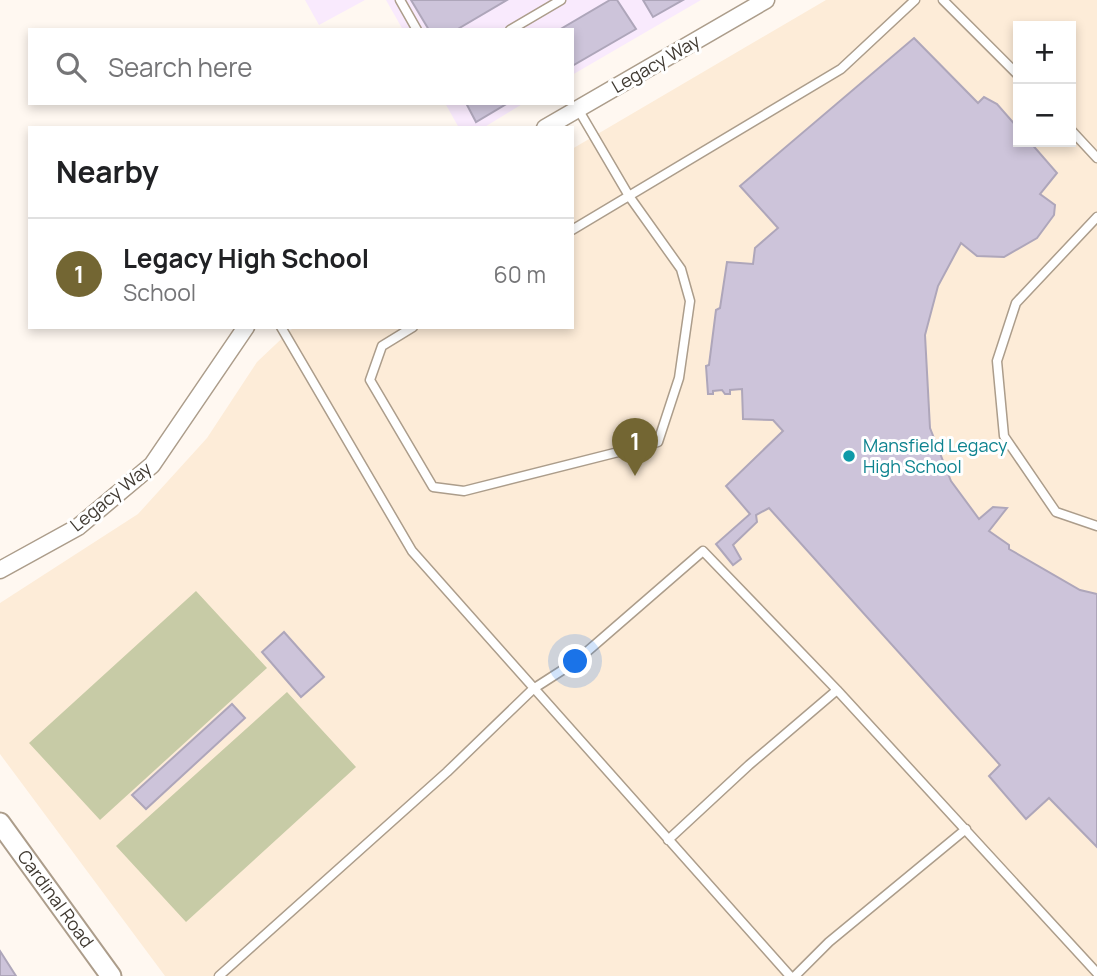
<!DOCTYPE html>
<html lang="en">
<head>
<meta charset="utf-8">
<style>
	:root { --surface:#fff; --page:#f2f2f2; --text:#202124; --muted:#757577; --line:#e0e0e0; --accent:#736633 }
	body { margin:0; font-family:Manrope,sans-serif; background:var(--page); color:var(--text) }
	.controls { position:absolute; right:21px; top:21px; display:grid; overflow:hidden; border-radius:0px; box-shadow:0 4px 10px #0003 }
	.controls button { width:63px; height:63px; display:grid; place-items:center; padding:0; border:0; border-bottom:2px solid var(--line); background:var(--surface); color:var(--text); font:35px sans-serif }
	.you { position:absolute; left:576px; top:662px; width:24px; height:24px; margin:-18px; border:5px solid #fff; border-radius:50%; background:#1a73e8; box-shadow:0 0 0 10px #1a73e833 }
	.badge { display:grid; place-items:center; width:46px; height:46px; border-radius:50%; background:var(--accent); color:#fff; font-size:23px; font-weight:700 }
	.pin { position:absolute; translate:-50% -58px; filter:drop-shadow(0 2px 4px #0008) }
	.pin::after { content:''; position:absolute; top:37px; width:24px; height:21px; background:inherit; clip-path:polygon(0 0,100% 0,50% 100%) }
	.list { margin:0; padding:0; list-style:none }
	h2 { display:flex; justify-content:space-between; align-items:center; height:91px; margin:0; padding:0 28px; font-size:30px }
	h2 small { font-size:23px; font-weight:400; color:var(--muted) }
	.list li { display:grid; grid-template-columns:46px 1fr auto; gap:21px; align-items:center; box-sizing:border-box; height:112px; padding:0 28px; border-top:2px solid var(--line) }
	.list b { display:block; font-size:26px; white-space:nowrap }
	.list p { margin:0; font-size:23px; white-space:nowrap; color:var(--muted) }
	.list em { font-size:23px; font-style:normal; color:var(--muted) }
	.icon { flex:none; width:38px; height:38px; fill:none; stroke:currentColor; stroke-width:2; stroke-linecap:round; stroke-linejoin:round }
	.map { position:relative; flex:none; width:1097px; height:976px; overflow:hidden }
	.search { position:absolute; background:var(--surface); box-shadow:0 4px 10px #0003; left:28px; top:28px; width:546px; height:77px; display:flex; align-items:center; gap:18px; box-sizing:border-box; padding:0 24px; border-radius:0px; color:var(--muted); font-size:26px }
	.panel { position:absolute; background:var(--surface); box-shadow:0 4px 10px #0003; left:28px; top:126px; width:546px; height:203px; border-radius:0px }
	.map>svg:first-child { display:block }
	.commercial { fill:#f9eafd }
	.built { fill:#fdecd8; fill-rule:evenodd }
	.green { fill:#c7cba6 }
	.building { fill:#cdc4da; stroke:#aea6ba; stroke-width:2 }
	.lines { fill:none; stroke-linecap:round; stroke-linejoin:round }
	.service-casing { stroke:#ac9d8b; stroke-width:11 }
	.minor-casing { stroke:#ac9d8b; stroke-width:19 }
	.tertiary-casing { stroke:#ac9d8b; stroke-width:23 }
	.service { stroke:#fff; stroke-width:8 }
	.minor { stroke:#fff; stroke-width:16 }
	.tertiary { stroke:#fff; stroke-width:19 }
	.culture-dot { fill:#0f9aa8; stroke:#fff; stroke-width:2.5 }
	.labels { text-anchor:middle; stroke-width:6; stroke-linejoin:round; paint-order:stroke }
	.street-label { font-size:18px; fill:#403a32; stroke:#fff }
	.culture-label { font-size:18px; fill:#0d838f; stroke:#fff; text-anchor:start }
</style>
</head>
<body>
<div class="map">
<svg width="1097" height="976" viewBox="0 0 1097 976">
	<rect width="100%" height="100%" fill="#fff8f1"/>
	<path class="commercial" d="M305,0H365L319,25Z
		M386,0H701L572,75V30H403Z
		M445,103H524L483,128H459Z"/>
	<path class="built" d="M826,0H1097V976H165L0,754V603L138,514L207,438L257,362L294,327H572V149ZM1018,26H1071V142H1018Z"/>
	<path class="green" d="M196,591L267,668L100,820L29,743Z
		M287,692L356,767L186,922L116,846Z"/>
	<path class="building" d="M411,0H507L456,30H429Z
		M610,0H617L636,29L572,66V30H559Z
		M643,0H683L653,17Z
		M914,38L978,103L984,97L997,104L1018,128V142H1030L1057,173L1040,194L1055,205L1054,215L1037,238L1004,257L977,256L961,243L938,286L925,335L930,428L951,481L979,519L993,507L1007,508L989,531L1009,545V549L1080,590L1097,594V847L1049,798L1026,819L989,776L1000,765L769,508L756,515L757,522L733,545L741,559L733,565L716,544L750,514L726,486L783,431L773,420L743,419L742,389L730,390V394H725L722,390L713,391V394H708L706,366L709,365L716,310L720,308L727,262L753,264L755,248L778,228L740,186Z
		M466,103H508L476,122Z
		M284,632L324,677L301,697L262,652Z
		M232,704L245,718L146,809L132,795Z
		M0,951L16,976H0Z"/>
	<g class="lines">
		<g class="service-casing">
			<path id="service" d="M400,0L417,30
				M943,0L1018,75
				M510,30L561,0
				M1071,130L1097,158
				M1097,217L1016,303L997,361L1004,436L1056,512L1097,526
				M572,230L841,69L915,0
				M281,327L412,551L790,976
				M413,327L382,346L370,380L433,487L464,491L658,442L679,378L690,301L681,269L629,196L578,109
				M668,840L749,765L837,690
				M219,976L447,772L533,689L575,662L703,551L837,690L1097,973
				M795,976L829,942L966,829"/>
		</g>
		<g class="minor-casing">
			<path id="minor" d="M545,128L766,0
				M0,570L78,527L152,465L246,327"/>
		</g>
		<g class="tertiary-casing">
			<g id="tertiary">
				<path id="s1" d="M0,823L111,976"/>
			</g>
		</g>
		<use href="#service" class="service"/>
		<use href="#minor" class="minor"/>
		<use href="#tertiary" class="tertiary"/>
	</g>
	<circle class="culture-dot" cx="849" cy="456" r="7"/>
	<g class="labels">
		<g class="street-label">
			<text transform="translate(656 64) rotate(-30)" y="6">Legacy Way</text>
			<text transform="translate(111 497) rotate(-39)" y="6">Legacy Way</text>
			<text dy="6" stroke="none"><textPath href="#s1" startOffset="94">Cardinal Road</textPath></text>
		</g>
		<g class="culture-label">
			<text x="863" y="452">Mansfield Legacy<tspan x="863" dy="21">High School</tspan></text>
		</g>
	</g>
</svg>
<div class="controls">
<button>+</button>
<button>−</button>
</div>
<div class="you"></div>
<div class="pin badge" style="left:635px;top:476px">1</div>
<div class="search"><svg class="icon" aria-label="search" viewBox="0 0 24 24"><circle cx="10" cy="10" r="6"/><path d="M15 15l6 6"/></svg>Search here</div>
<section class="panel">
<h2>Nearby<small></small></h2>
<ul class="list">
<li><span class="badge">1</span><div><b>Legacy High School</b><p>School</p></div><em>60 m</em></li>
</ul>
</section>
</div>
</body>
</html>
